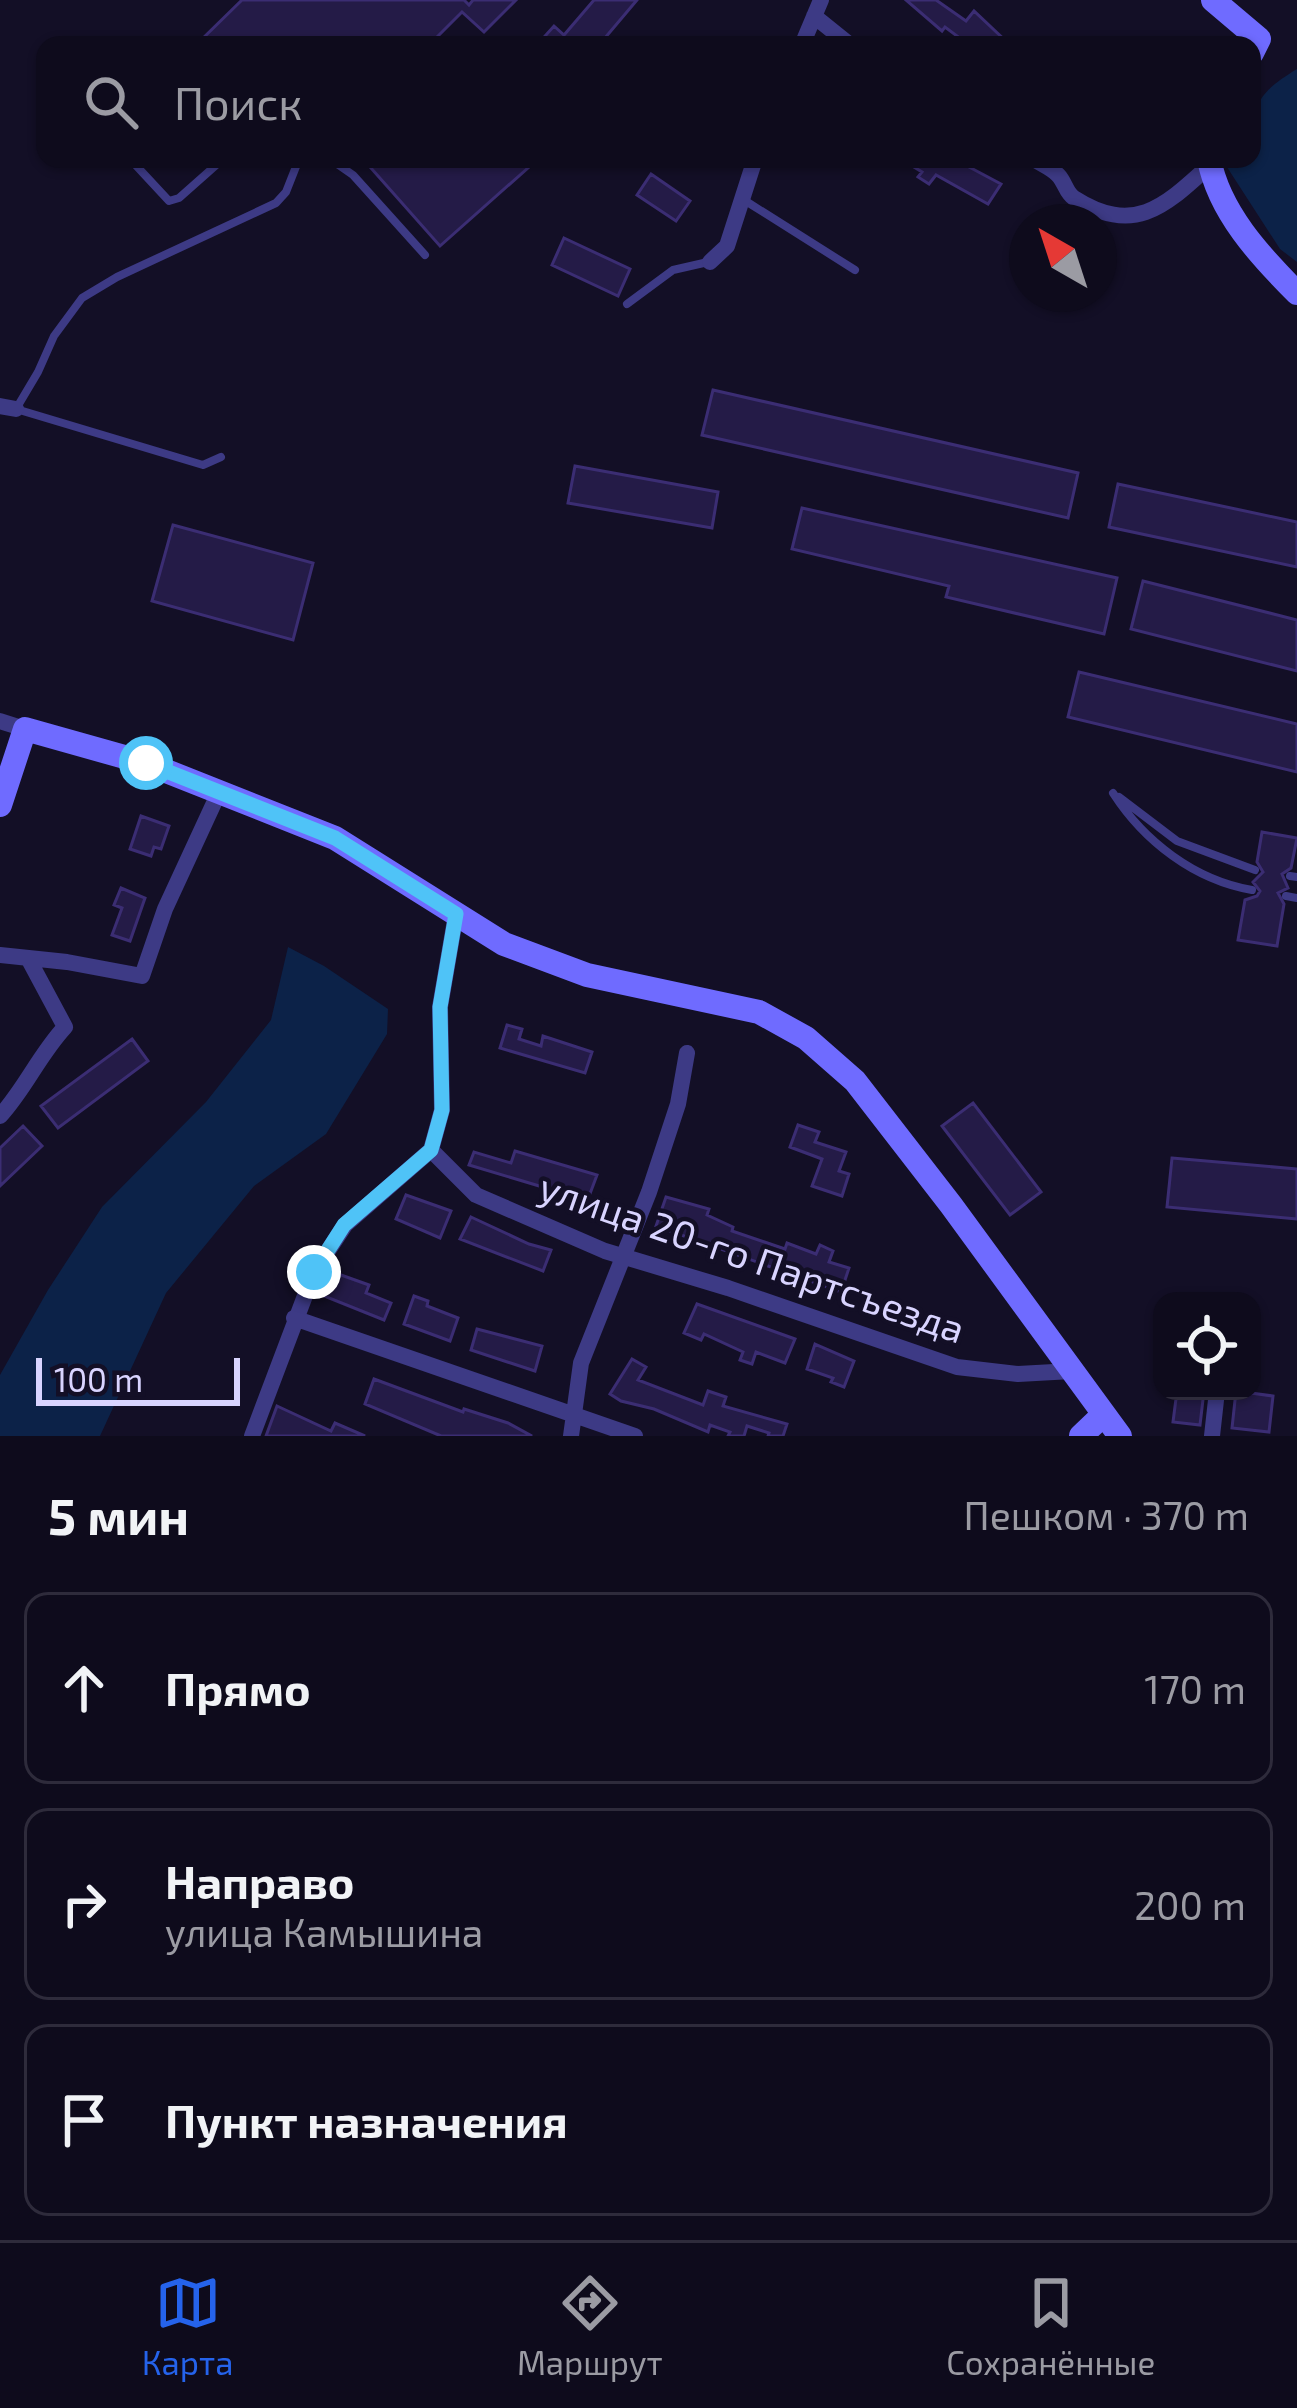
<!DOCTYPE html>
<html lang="ru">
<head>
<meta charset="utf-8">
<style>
	:root { --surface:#0e0b1c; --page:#171425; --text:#f1f3f6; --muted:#9b9ba3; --line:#2e2b3b; --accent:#2563eb }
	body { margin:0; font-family:"Exo 2",sans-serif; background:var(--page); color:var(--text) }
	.controls { position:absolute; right:36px; bottom:36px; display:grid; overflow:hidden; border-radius:24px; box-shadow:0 3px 9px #0004 }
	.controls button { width:108px; height:108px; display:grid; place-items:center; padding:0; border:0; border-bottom:3px solid var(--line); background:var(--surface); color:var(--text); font:60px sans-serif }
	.compass { position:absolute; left:1009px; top:204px; width:108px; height:108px; border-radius:50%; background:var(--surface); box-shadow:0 3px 9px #0004; rotate:321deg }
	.scale { position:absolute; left:36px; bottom:30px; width:204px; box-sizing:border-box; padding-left:12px; border:6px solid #d9d4ff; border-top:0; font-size:33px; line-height:42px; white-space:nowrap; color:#d9d4ff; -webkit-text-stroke:9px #130f26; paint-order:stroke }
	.stop { position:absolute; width:36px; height:36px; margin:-27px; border:9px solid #4fc3f7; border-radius:50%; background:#fff }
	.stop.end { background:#4fc3f7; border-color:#fff; box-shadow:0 3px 12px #0008 }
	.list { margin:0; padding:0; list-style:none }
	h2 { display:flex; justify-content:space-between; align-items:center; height:156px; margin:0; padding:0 48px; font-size:51px }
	h2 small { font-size:39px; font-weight:400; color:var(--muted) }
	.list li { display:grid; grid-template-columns:78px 1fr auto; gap:36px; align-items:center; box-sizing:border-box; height:192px; margin:0 24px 24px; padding:0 24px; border:3px solid var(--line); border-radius:24px }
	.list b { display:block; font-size:45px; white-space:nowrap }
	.list p { margin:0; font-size:39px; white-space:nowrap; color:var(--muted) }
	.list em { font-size:39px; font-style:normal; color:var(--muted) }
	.icon { flex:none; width:66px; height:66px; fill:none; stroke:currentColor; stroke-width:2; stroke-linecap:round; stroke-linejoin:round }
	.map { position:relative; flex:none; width:1297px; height:1436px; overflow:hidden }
	.search { position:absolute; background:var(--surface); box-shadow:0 3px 9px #0004; left:36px; right:36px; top:36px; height:132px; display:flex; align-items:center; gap:30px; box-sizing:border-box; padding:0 42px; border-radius:24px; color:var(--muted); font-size:45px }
	.sheet { height:804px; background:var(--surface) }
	nav { display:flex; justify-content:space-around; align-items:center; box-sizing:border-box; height:168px; border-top:3px solid var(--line); background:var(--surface); font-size:33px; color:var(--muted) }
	nav a { display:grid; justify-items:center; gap:6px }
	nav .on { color:var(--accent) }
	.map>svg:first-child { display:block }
	.water { fill:#0c2248 }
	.building { fill:#241b47; stroke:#3b2d73; stroke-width:3 }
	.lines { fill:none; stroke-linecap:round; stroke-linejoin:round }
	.lane { stroke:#3d3a85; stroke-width:8 }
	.street { stroke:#3d3a85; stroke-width:16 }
	.secondary { stroke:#6f6bff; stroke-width:24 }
	.route { stroke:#4fc3f7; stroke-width:15 }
	.labels { text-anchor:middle; stroke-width:9; stroke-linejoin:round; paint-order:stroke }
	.street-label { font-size:39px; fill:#d9d4ff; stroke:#130f26 }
</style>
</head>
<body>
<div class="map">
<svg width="1297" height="1436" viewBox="0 0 1297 1436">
	<rect width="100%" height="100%" fill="#130f26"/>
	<path class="water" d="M1297,69V262L1280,249L1225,164L1227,159H1252C1252,109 1252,96 1297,69Z
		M288,947L324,966L388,1009L387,1034L326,1134L254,1186L166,1293L100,1436H0V1375L48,1290L102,1207L206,1102L271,1020Z"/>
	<path class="building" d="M242,0H464L469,5L473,0H516L484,32L462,12L429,45H196Z
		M594,0H637L599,45H537L554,26L564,35Z
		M906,0H936L966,21L974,11L1010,45H969L945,27L942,31Z
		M363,159H538L440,246Z
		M920,159H954L1001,184L988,204L936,175L929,184L918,177L922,172L914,167Z
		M651,174L690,201L676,221L637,195Z
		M564,238L630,269L618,296L552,265Z
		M713,390L1078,473L1068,518L702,435Z
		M575,466L718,492L712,528L568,503Z
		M1118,484L1297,522V567L1109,527Z
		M802,508L1117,578L1104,634L946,597L949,586L792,549Z
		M173,525L313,563L293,640L152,601Z
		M1143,581L1297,620V671L1131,629Z
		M1079,672L1297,724V772L1068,717Z
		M141,816L169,826L161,849L154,847L151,856L130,849Z
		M1262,832L1297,838L1291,868L1282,874L1288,888L1278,893L1284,904L1277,946L1238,940L1245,900L1257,896L1260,891L1253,882L1263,872L1257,862Z
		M121,888L145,898L130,941L112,935L122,908L114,905Z
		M507,1025L522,1029L519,1039L541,1046L543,1036L592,1052L585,1073L500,1048Z
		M132,1039L148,1061L58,1128L41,1106Z
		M973,1103L1041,1192L1010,1215L942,1126Z
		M798,1125L819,1132L815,1142L846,1152L839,1171L849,1174L842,1196L812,1186L822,1159L790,1147Z
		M23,1126L42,1146L0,1186V1148Z
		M515,1151L597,1175L588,1199L557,1187L556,1191L469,1165L474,1152L511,1163Z
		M1172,1158L1297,1169V1219L1167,1207Z
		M406,1195L451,1211L440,1238L396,1219Z
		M666,1197L709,1209L707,1215L733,1227L732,1231L785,1249L787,1243L816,1254L820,1245L833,1251L829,1262L849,1268L841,1292L656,1226Z
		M471,1217L529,1244L551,1250L543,1271L460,1239Z
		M330,1271L369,1285L366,1293L391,1303L384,1320L319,1294Z
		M414,1296L428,1301L427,1306L458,1318L450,1341L404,1324Z
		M697,1304L795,1339L785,1363L756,1352L752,1364L740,1360L743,1352L704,1334L701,1340L684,1333Z
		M477,1329L542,1346L535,1371L471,1350Z
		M815,1344L854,1361L844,1387L831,1382L833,1378L807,1369Z
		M632,1359L646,1367L638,1380L703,1405L708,1391L726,1397L723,1406L787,1424L783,1436H768L769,1433L747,1426L744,1436H728L730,1432L710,1425L708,1432L654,1409L621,1401L610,1394Z
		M374,1379L463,1412L464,1409L508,1423L532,1436H441L365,1404Z
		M1177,1391H1204L1200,1425L1173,1422Z
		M1236,1391L1273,1396L1269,1432L1232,1428Z
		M277,1406L331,1431L335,1423L365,1436H266Z"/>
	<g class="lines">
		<path class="lane" d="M130,159L169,201L179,198L223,159
			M330,159L353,175L425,255
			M744,200L855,270
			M627,304L673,270L708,262
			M221,457L203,465L16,409L38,372L54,336L82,298L117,277L276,203L286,192L299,159
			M1113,793C1144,841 1194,880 1252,890
			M1119,797L1177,841L1255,870
			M1290,876L1297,877
			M1286,896L1297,898"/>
		<path class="street" d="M814,16L850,45
			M802,45L821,0
			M1034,159C1041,164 1052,168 1058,175C1065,182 1066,193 1074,198C1135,237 1166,205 1210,165
			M710,262L727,246L755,159
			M0,406L16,409
			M0,721L25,729
			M0,955L67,962L142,976L165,909L220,790
			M0,1116C25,1089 39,1055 65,1027L28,958
			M431,1150L476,1195L605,1251L728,1288L957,1367L1018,1374L1072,1371
			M294,1318L635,1436
			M252,1436L314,1272L345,1225L431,1150L442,1110L440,1007L456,914
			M571,1436L581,1363L649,1192L678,1104L687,1053
			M1212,1436L1217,1391"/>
		<path class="secondary" d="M1213,0L1259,39L1252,53
			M1209,159C1219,212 1260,256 1297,293
			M0,805L25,729L146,763L335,838L504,944L587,975L759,1012L806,1038L855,1081L951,1205L1120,1436
			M1081,1436L1103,1415"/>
	</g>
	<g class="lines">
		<path class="route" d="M146,763L335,838L456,914L440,1007L442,1110L431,1150L344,1225L314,1272"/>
	</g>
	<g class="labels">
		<g class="street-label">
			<text transform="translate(752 1258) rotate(19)" y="14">улица 20-го Партсъезда</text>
		</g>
	</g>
</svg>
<div class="controls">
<button><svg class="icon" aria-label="locate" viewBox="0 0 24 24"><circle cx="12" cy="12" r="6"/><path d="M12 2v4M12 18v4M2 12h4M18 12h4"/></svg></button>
</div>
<svg class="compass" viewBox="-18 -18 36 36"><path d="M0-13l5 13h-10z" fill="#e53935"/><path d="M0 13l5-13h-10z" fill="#9b9ba3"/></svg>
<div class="scale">100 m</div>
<div class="stop" style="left:146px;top:763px"></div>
<div class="stop end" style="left:314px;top:1272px"></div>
<div class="search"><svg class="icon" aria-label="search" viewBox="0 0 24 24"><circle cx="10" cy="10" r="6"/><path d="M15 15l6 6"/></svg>Поиск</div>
</div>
<section class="sheet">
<h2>5 мин<small>Пешком · 370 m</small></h2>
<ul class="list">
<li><svg class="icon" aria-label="ahead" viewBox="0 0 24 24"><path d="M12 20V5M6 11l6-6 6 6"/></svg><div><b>Прямо</b></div><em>170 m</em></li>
<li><svg class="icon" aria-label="right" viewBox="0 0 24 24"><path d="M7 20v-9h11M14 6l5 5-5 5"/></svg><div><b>Направо</b><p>улица Камышина</p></div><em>200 m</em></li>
<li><svg class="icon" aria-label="arrive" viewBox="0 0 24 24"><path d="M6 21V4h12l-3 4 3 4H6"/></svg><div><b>Пункт назначения</b></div></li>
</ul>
</section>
<nav>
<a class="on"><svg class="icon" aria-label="map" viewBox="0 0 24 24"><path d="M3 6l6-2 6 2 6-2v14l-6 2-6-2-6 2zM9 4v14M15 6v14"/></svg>Карта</a>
<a><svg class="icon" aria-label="directions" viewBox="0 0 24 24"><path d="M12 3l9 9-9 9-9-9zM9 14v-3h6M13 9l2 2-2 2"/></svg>Маршрут</a>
<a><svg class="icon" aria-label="saved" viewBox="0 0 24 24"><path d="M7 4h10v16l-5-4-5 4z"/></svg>Сохранённые</a>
</nav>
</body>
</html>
